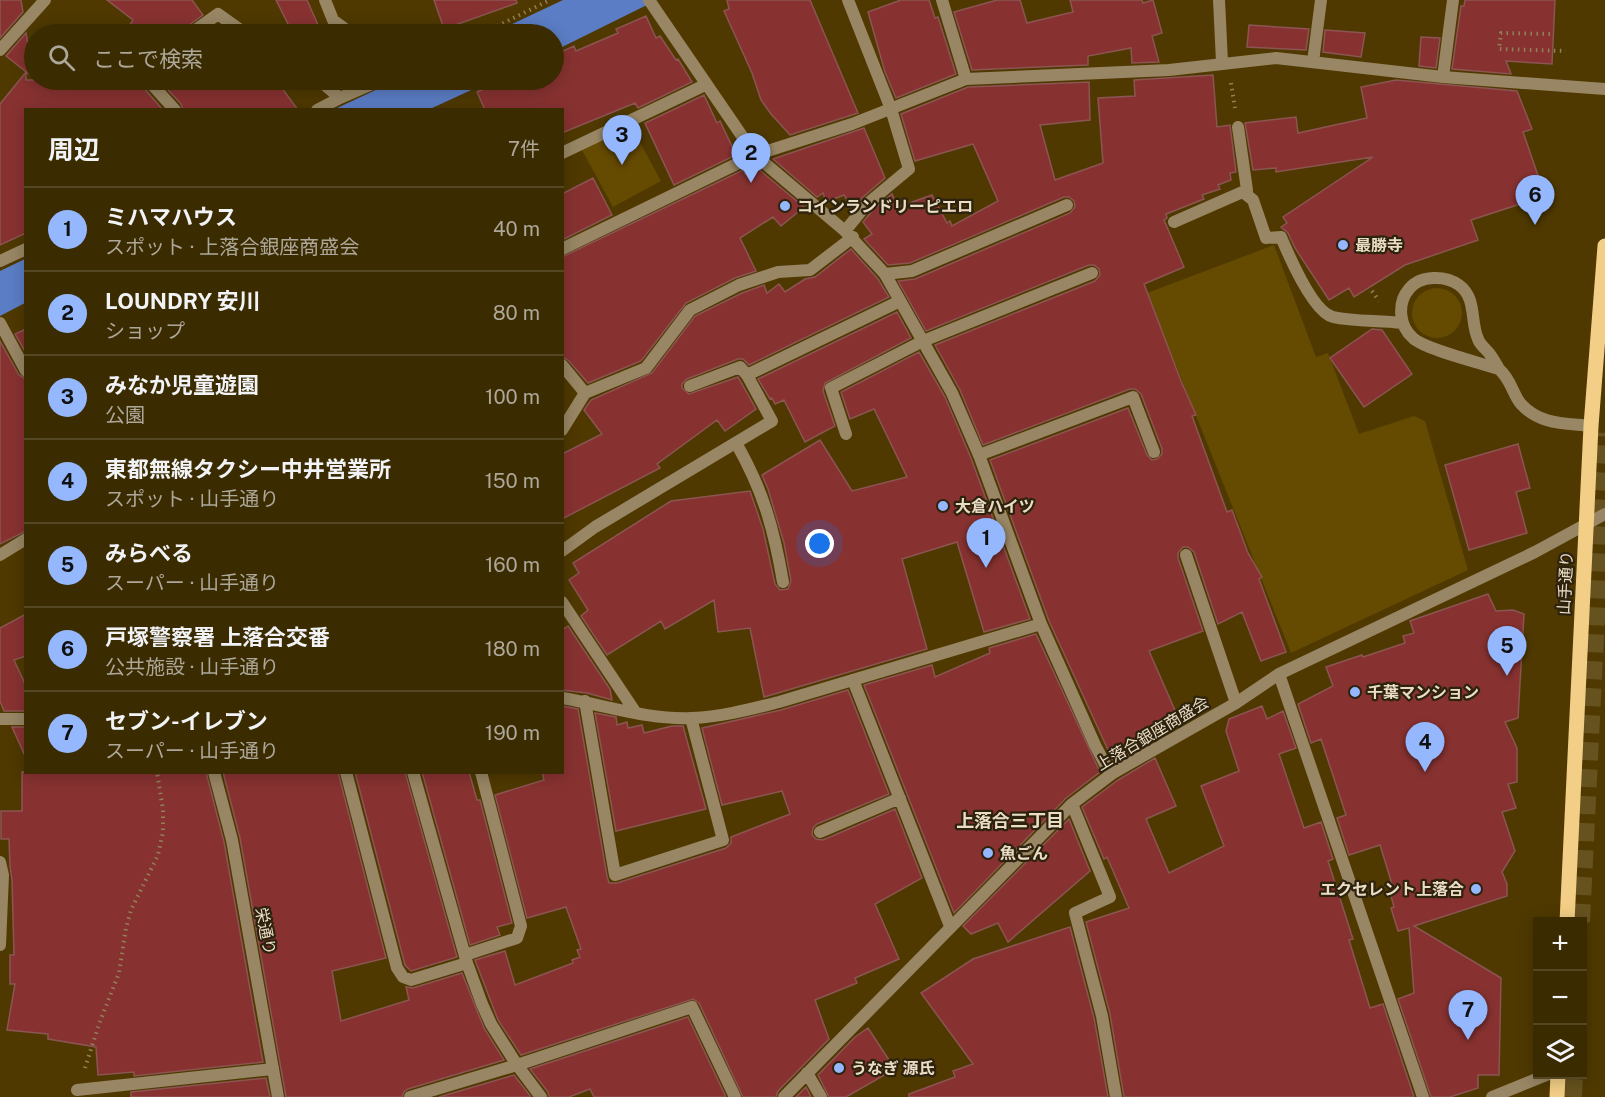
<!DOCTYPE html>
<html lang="ja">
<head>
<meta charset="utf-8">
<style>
	:root { --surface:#3b2b01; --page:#463710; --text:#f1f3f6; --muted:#aca799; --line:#544723; --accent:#94b7fd }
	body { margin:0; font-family:"Public Sans","Noto Sans JP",sans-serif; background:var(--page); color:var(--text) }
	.controls { position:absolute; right:18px; bottom:18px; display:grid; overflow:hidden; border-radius:0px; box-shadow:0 3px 15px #0003 }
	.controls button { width:54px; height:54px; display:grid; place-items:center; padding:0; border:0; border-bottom:2px solid var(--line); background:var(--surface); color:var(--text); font:30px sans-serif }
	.you { position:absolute; left:820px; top:544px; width:21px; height:21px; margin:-15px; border:4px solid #fff; border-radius:50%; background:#1a73e8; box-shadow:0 0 0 9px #1a73e833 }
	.badge { display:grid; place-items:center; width:39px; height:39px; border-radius:50%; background:var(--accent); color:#111; font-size:20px; font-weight:700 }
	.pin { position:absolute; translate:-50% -50px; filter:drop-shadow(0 2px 3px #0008) }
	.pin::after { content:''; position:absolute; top:32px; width:21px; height:18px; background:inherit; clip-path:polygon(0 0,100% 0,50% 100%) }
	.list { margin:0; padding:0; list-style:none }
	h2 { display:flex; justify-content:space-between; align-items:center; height:78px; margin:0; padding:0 24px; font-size:26px }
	h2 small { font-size:20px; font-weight:400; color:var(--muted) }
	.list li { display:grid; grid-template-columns:39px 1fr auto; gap:18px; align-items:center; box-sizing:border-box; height:84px; padding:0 24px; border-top:2px solid var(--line) }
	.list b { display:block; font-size:22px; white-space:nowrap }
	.list p { margin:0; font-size:20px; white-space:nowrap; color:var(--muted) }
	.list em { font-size:20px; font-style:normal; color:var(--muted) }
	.icon { flex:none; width:33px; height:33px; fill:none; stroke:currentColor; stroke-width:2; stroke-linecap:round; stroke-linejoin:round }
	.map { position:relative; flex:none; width:1605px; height:1097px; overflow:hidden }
	.search { position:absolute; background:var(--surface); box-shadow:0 3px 15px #0003; left:24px; top:24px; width:540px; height:66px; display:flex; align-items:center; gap:15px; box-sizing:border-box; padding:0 21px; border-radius:33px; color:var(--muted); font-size:22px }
	.panel { position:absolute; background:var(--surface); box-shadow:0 3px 15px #0003; left:24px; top:108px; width:540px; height:666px; border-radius:0px }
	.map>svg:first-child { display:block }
	.green { fill:#654a02 }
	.water { fill:#5b7dc5 }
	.building { fill:#873231; stroke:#8b5552; stroke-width:1.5 }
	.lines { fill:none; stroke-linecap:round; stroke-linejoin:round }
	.highway-tunnel { stroke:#66521e; stroke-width:18; stroke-dasharray:18 9; stroke-linecap:butt }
	.path { stroke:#938056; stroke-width:4; stroke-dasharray:1.5 4.5; stroke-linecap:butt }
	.lane { stroke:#988664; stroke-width:12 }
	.street { stroke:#988664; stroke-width:12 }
	.primary { stroke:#f2ce86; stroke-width:15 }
	.poi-dot { fill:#94b7fd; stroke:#2c220e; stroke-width:2 }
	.labels { text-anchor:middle; stroke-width:4.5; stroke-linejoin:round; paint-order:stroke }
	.poi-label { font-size:16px; font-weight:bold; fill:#ebddc4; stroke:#2c220e; text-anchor:start }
	.street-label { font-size:16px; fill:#ebddc4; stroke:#2c220e }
	.neighbourhood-label { font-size:18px; font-weight:bold; fill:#ebddc4; stroke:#2c220e }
</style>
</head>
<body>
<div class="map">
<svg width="1605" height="1097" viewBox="0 0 1605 1097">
	<rect width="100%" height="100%" fill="#4f3901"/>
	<path class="green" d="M630,124L661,181L613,207L582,150Z
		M1274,245L1316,357L1328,353L1359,434L1414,416L1425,421L1468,570L1291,653L1147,293Z
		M1412 313a25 25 0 1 1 50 0a25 25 0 1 1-50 0Z"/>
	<path class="water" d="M563,0H657L554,51V34H491Z
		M397,80H493L430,109H335Z
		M25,259V303L0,316V271Z"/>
	<path class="building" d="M0,0H21L23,12L0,38Z
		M107,0H192L203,15L185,28L182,34H124L133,20Z
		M276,0H307L322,34H293Z
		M434,0H516L517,3L444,29Z
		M727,0H810L858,113L790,135L771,114L761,100L752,73L724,11L729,9Z
		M901,0H929L935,18L938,17L956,74L896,98L885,72L868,12Z
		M997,0H1020L1027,23L1073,12L1070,0H1142L1143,3L1153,0L1162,33L1152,36L1159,62L1132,63L1131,48L1088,56V65L972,70L954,12Z
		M1465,0H1555L1552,64L1506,61L1511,74L1452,69L1461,6H1464Z
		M646,16L656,38L660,36L676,60L678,59L692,82L638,108L635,103L562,133V110H485L477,92L505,80H554V55L574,46L576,51L618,33L616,29Z
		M1249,25L1309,29L1306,50L1247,47Z
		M1325,30L1365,33L1361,57L1323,52Z
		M26,33L34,78L6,56Z
		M1421,37L1440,38L1436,68L1419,66Z
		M26,72V80H140L142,86L163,110H26V233L0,245V104Z
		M1213,75L1217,127L1230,125L1236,172L1230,173L1231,180L1218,185L1220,189L1202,195L1204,199L1166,214L1167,218L1164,220L1184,267L1144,284L1181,381L1196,415L1192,416L1227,512L1232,510L1248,553L1262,577L1259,579L1286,652L1261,661L1242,612L1218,624L1194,552L1188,547H1183L1178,553V558L1203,631L1149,651L1178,717L1144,732L1149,743L1114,763L1049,621L990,460L1128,408L1147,455L1152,460L1157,459L1162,454V449L1141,394L1135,389H1130L983,445L960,390L935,345L1095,281L1100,275L1099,269L1094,265H1089L926,331L898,281L915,279L1070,213L1075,207L1074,201L1069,197H1064L910,263L888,265L864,239L872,234L863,222L873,210L892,194L898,207L932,195L947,223L950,221L952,226L998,201L973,144L915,161L901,114L968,87L1089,82L1090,120L1040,125L1055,180L1103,163L1098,98L1135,96L1134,80Z
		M159,80H276L298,110H183L181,104Z
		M1396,80L1517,91L1532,129L1523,132L1545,196L1471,220L1478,240L1405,265L1354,297L1349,288L1329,300L1295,248L1288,233L1281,227L1287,223L1283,217L1373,157L1276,172V168L1253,170L1245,123L1296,117L1298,133L1367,118L1361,87Z
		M704,95L717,123L720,121L736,155L674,185L645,123Z
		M864,128L885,178L862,198L853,208L844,195L826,202L823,193L817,197L773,159Z
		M757,168L804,207L781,226L773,217L740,238L756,271L735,278L686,303L641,361L588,383L568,360L562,357V257L743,170L745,174Z
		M593,178L612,215L562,240V194Z
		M851,249L878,279L889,297L749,365L743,359H738L687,379L682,384V388L689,394L738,377L756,409L725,431L717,420L657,464L660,468L562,519V454L602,434L584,410L591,400L652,373L695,316L742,293L764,285L767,293L779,284L785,292L805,279L815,277Z
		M897,312L911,338L825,383L823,391L835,426L805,442L784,400L775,404L772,398L770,399L758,379Z
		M26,329V353L15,334Z
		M1372,329L1382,330L1412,374L1364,407L1330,358Z
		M0,341L19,375L26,379V531L0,544Z
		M919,352L945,397L971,458L1030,619L984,632L957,542L902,559L927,649L764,697L750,628L718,632L714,600L665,629L661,621L607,655L581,616L588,610L569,580L579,573L573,563L671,501L750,491L763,529L775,584L780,590L788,589L791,581L784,543L768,489L762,475L820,440L852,491L907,477L874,409L850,419L841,392Z
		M1518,444L1530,488L1516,492L1527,533L1469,550L1445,465Z
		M1488,594L1496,611L1513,610L1524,614L1518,718L1505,722L1517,748V782L1508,784L1516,808L1502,812L1515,851L1502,872L1507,884V896L1414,926L1501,978L1499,1075H1478V1088L1450,1097H1431L1398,999L1414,993L1409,928L1398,931L1391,908L1394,907L1391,896L1395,894L1380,845L1349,855L1337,818L1346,815L1321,739L1311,743L1298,704L1333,686L1326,667L1362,655L1363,657L1405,643L1403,636L1414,633L1410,621Z
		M26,614V656L14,660L26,686V711H4L0,701V628Z
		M568,626L610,689L612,700L587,693L562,690V630Z
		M1036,634L1100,772L1066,798L954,913L864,685L932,665L935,677L990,653L989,648Z
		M848,690L889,794L817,824L813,828L812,835L816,839L823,840L895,809L922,878L875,904L899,959L855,978L857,983L815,1000L829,1039L778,1091L776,1097H743L699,1003L693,999L521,1055L498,1020L475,960L505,951L515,985L573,963L572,960L580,957L577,950L581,949L566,907L527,918L495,795L544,780L542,772H562V706L578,709L607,876L609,883H617L726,848L731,843V837L790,814L782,791L722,805L702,728L781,710Z
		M1262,706L1267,719L1283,711L1296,748L1279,754L1304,828L1321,822L1333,859L1328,861L1353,939L1349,940L1370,1008L1383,1004L1414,1097H1124L1110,1014L1086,922L1129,908L1107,857L1104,859L1082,807L1118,780L1155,758L1176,806L1146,819L1169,873L1224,846L1201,786L1239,771L1226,731L1229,719Z
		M595,713L616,717L617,725L627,722L628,728L642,725L644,733L672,726H683L706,809L616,831Z
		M12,727H26V758Z
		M22,772H206L224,842L263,1062L134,1076V1072L98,1075L96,1047L48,1039V1034L7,1030L15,984H10V955H14L12,880L10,867L9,839H1V811H22Z
		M223,772H338L386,958L332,971L341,1021L409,1000L406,987L413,988L462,973L484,1028L504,1060L408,1089L404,1092L402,1097H286L240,838Z
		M355,772H405L457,957L411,971L405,965Z
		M422,772H469L477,800H480L512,923L497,927L500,935L470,945Z
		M1069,819L1090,871L1008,942L998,923L971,934L963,926Z
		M1070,927L1094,1018L1108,1097H909V1094L955,1077L953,1071L973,1064L921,993L973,959Z
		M688,1017L726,1097H594L590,1089L569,1097H549L548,1092L530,1069Z
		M868,1028L895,1069L846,1097H829L818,1075L855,1037Z
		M514,1075L531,1097H439Z
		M266,1078L270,1097H131V1092Z
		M806,1087L811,1097H796Z"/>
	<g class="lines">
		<path class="highway-tunnel" d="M1581,922L1605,433
			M1573,1097L1574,1074"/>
		<path class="path" d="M481,34L550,0
			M1550,34L1501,33L1499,49L1566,51
			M1231,83L1235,108
			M1372,291L1379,301
			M85,1068L99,1024L119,973L126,928L131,910L158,855L163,832V810L157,772"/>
		<path class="lane" d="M325,0L333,20L352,34
			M942,0L966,79
			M190,34L218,14L246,34
			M0,50L45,0
			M1313,62L1321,0
			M148,80L175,110
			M340,98L381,80
			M317,110L340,98L319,80
			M1243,192L1253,200L1266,238L1281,237C1289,256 1313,312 1333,317C1355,322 1380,320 1402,323
			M1174,222L1247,190L1238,127
			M845,231L867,204L909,169L891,109L848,0
			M0,261L26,249
			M885,274L912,271L1067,205
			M562,365L585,393
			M1499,369C1496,364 1493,358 1489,353C1486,349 1480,345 1478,339C1470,322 1477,298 1459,285C1445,275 1420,275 1409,289C1397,303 1399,326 1413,338C1424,349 1481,363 1499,369C1512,381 1512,393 1521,404C1540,425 1565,423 1591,426
			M690,386L740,367L747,375L900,301
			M846,434L831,388L923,341L1092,273
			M736,443C763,490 774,529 783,582
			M979,455L1133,397L1154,452
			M853,680L950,926
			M585,701L615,875L723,840L691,718
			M0,719H26
			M346,772L397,968L403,977L411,980L467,963
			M413,772L467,963L482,1004L491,1024L517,1065L541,1097
			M820,832L900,798
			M465,955L517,938L521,926L481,772
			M77,1090L273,1069"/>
		<path class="street" d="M649,0L755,155L845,231L885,274L952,393L979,455L1041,624L1095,745L1107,768L1113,773
			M1219,0L1222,62
			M1443,77L1453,0
			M562,153L705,85
			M562,249L755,155L852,124L966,79L1169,70L1276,58L1443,77L1605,89
			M0,323L26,371
			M562,430L585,393L646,368L690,310L739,285L778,272L810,270L853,237
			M562,551L595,527L772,421L747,375
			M0,555L26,539
			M1186,555L1236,703
			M562,602L636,713
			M1279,674L1423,1097
			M562,698C605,705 648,720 692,718C721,717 751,709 779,702L1041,624
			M214,772L232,840L278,1097
			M1072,804L1110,897L1075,913L1102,1016L1116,1097
			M0,862L3,875L0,945
			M807,1073L821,1097
			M410,1097L517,1065L692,1007L735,1097
			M784,1097L1072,804L1113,773L1236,703L1279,674L1535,552L1605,514
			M1492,1097L1549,1074"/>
		<path class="primary" d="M1567,922L1591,426L1605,246
			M1557,1097L1558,1074"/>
	</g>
	<g class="poi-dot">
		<circle cx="785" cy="206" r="6"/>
		<circle cx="1343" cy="245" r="6"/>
		<circle cx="943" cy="506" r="6"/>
		<circle cx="1355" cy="692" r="6"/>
		<circle cx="988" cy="853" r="6"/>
		<circle cx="1476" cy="889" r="6"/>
		<circle cx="839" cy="1068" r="6"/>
	</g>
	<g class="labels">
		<g class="poi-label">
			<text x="797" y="212">コインランドリーピエロ</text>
			<text x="1355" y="251">最勝寺</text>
			<text x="955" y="512">大倉ハイツ</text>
			<text x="1367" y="698">千葉マンション</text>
			<text x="1000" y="859">魚ごん</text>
			<text x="1464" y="895" text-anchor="end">エクセレント上落合</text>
			<text x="851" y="1074">うなぎ 源氏</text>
		</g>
		<g class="street-label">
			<text transform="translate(1565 583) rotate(-87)" y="6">山手通り</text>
			<text transform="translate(1152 733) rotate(-31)" y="6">上落合銀座商盛会</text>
			<text transform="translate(266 931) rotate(79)" y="6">栄通り</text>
		</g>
		<g class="neighbourhood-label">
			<text x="1010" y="827">上落合三丁目</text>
		</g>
	</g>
</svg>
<div class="controls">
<button>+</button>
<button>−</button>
<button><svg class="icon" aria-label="layers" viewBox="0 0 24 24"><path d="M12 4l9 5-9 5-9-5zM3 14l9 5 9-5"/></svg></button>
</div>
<div class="you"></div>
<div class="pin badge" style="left:986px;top:568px">1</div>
<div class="pin badge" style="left:751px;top:183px">2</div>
<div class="pin badge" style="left:622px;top:165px">3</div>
<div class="pin badge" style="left:1425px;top:772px">4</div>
<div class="pin badge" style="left:1507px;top:676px">5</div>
<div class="pin badge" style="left:1535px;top:225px">6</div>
<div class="pin badge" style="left:1468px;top:1040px">7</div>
<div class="search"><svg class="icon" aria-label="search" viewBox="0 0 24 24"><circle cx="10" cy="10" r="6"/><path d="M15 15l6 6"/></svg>ここで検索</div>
<section class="panel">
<h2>周辺<small>7件</small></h2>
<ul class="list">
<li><span class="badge">1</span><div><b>ミハマハウス</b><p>スポット · 上落合銀座商盛会</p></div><em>40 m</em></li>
<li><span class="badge">2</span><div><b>LOUNDRY 安川</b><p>ショップ</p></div><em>80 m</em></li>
<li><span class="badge">3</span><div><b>みなか児童遊園</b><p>公園</p></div><em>100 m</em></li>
<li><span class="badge">4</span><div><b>東都無線タクシー中井営業所</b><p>スポット · 山手通り</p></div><em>150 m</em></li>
<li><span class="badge">5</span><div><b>みらべる</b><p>スーパー · 山手通り</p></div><em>160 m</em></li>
<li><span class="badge">6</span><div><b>戸塚警察署 上落合交番</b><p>公共施設 · 山手通り</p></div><em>180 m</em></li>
<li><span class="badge">7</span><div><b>セブン-イレブン</b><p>スーパー · 山手通り</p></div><em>190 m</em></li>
</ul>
</section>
</div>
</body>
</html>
